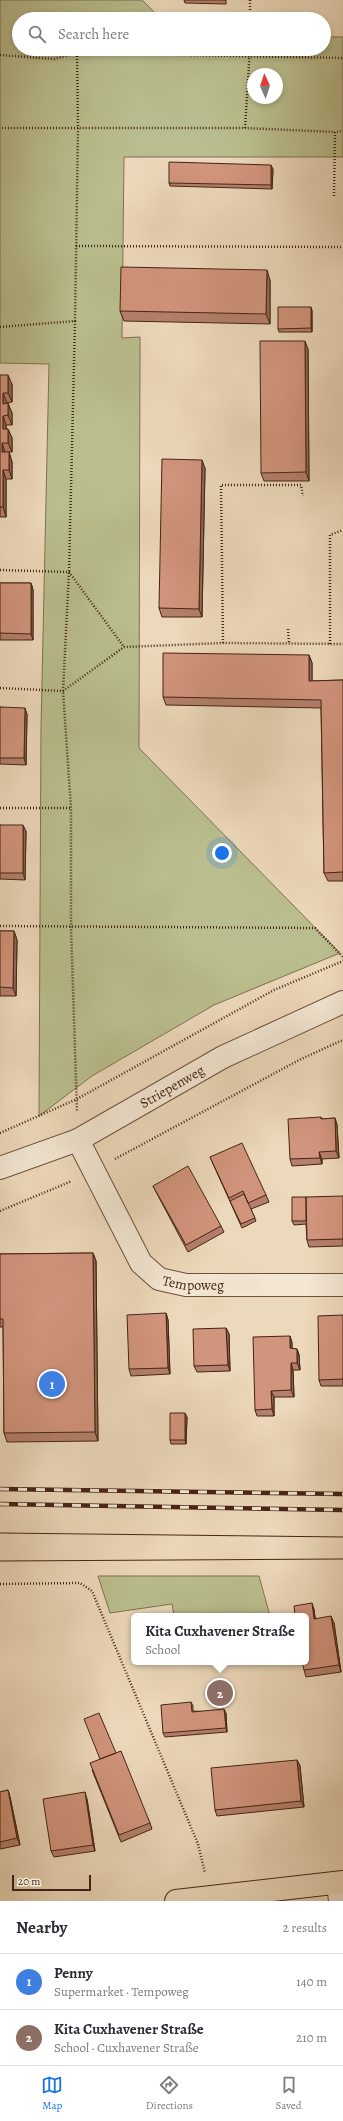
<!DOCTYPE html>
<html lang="en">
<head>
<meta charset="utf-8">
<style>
	:root { --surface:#fff; --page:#f7f7f7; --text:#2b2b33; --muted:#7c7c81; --line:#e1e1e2; --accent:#1a73e8 }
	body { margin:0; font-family:Alegreya,serif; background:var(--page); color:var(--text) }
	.compass { position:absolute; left:247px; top:68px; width:36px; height:36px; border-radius:50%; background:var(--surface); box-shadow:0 2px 6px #0003; rotate:357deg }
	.scale { position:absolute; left:12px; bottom:10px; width:79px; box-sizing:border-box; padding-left:4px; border:2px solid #452415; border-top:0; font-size:11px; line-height:14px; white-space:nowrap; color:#452415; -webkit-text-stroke:3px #f3e6d2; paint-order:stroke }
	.you { position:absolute; left:222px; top:853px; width:14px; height:14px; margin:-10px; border:3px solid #fff; border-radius:50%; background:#1a73e8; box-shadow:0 0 0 6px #1a73e833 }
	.badge { display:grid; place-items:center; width:26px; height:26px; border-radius:50%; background:var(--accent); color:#fff; font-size:13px; font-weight:700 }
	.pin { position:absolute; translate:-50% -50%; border:2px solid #fff; box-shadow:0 1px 4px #0006 }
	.popup { position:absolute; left:131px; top:1613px; width:178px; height:52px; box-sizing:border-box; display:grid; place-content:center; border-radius:6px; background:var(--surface); filter:drop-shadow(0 1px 3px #0005); font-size:13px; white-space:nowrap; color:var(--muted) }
	.popup b { font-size:15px; color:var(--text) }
	.popup::after { content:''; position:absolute; left:50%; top:100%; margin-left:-8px; border:8px solid transparent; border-top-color:var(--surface) }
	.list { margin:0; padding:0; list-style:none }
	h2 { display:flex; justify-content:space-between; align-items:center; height:52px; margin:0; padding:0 16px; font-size:17px }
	h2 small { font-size:13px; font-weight:400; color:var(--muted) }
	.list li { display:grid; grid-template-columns:26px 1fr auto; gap:12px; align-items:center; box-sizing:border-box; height:56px; padding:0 16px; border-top:1px solid var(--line) }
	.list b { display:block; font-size:15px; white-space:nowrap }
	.list p { margin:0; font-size:13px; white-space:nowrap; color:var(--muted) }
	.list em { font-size:13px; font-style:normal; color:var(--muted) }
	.icon { flex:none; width:22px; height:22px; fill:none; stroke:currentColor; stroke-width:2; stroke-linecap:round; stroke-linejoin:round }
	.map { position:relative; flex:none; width:343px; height:1901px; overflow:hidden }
	.search { position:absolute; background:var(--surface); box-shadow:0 2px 6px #0003; left:12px; right:12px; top:12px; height:44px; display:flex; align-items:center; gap:10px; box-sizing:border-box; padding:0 14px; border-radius:22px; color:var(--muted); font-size:15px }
	.sheet { height:164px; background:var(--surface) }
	nav { display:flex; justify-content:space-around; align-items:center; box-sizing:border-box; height:56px; border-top:1px solid var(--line); background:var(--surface); font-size:11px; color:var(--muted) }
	nav a { display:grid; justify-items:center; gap:2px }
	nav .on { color:var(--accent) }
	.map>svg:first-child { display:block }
	.green { fill:#babe8e; stroke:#807152; fill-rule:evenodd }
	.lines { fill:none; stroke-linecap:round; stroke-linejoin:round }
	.minor-casing { stroke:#6f513e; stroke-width:24 }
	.major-casing { stroke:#452415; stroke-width:24 }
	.path { stroke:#452415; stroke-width:2.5; stroke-dasharray:1 2; stroke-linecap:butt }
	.minor { stroke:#f3e6d2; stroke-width:22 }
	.major { stroke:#ecd8ba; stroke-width:22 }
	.tram { stroke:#452415; stroke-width:1 }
	.rail-casing { stroke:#452415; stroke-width:4.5 }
	.rail { stroke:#f3e6d2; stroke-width:3; stroke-dasharray:9; stroke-linecap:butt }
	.wall { fill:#b47f6b; stroke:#452415 }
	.shaded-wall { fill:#926857; stroke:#452415 }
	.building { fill:#d1947c; stroke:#452415 }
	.labels { text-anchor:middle; stroke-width:3; stroke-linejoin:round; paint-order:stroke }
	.street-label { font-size:14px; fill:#452415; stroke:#f3e6d2 }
</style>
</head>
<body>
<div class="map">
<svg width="343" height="1901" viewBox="0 0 343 1901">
	<rect width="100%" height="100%" fill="#ecd8ba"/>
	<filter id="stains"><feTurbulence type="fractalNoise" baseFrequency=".005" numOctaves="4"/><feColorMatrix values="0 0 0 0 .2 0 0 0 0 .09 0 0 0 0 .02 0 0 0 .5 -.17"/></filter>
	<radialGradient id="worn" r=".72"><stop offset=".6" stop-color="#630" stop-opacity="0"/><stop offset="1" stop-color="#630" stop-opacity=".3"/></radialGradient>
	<path class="green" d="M0,0H142L161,19H19V49H324V37H343V157H124L122,338L140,337L139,748L340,953L214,1005L92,1076L39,1116L41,727L49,364L0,363ZM253,74H277V98H253Z
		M98,1576H259L270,1616H174L172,1604L110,1613Z"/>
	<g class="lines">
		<g class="minor-casing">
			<g id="minor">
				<path id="s1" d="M78,1140L141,1263L159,1279L186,1285H343"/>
				<path id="s2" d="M0,1168L78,1140L223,1057L343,1002"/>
				<path d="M338,1883L340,1901"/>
			</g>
		</g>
		<g class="major-casing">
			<path id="major" d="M176,1901L343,1882"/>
		</g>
		<path class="path" d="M250,19V0
			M77,53L343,58
			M0,55L54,59L77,53L78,128H0
			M245,128L250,49
			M334,196L335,132L343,131
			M76,246L343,247
			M75,321L69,572L63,691L71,808V927L77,1111
			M0,327L75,321L78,128H245L335,132
			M0,570L69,572L124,647
			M288,629L289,643
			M223,643L221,485H301L303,496
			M330,644V535L343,530
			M0,688L63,691L124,647L223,643L343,644
			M0,808H71
			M0,926L315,928L343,957
			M0,1133L77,1099L274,990L343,961
			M115,1159L301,1059L343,1040
			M0,1211L72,1181
			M0,1584L80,1583L92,1591L198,1844L205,1873"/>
		<use href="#minor" class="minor"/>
		<use href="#major" class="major"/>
		<path class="tram" d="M0,1533L343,1537
			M0,1561L343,1559"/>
		<g class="rail-casing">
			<path id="rail" d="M0,1489L343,1494
				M0,1504L343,1510"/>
		</g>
		<use href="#rail" class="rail"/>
	</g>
	<path class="wall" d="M184,0H226V4L185,3Z
		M273,169L272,189L170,186L169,183Z
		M270,280V324L124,321L120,311Z
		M311,307L312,311V332H279L278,329Z
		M308,349L309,481H264L261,473Z
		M0,375L12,384V402L7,403L12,413V425H6V429H8L12,438V452H9L12,462V479H6V517H0Z
		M205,468L202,617H162L159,608Z
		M0,583H31L33,590V640H0Z
		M309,655L312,663V681L343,680V881H328L324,873L321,708L166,705L163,697Z
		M0,707L27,714L26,765L0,764Z
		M0,825L26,831L25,880L0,879Z
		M0,931H14L17,940L16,996H0Z
		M321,1117L322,1119L335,1118L337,1125L339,1158L322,1159V1164L292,1166L290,1159Z
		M210,1157L266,1195L269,1202L251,1209L256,1221L242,1228L213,1164Z
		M153,1186L221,1226L224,1232L188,1252L156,1192Z
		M343,1196V1246L309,1247L307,1240L306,1224L294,1225L292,1221Z
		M93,1253L96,1261L98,1441L7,1442L4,1433L3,1327H0V1254Z
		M166,1313L168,1320L170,1374L131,1376L129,1369Z
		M343,1315V1386H321L319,1380Z
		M226,1328L229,1334L230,1371L197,1372L194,1366Z
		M290,1336L292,1343V1349H297L299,1355L300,1370H293L294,1397H274V1416H257L255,1410Z
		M187,1417L186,1444H171L170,1440Z
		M314,1609L315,1618L334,1623L341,1672L306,1677L304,1670Z
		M191,1702L193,1706V1711L226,1713L227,1732L165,1737L163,1733Z
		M116,1753L150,1823L152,1829L121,1842L92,1770Z
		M297,1760L300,1766L304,1807L217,1816L215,1810Z
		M8,1790L10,1797L20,1845L0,1849V1792Z
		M87,1799L95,1851L54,1857L51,1851Z"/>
	<path class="shaded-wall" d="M271,165L273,169L272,189L271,185Z
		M267,270L270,280V324L266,314Z
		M311,307L312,311V332L311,328Z
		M305,341L308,349L309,481L306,472Z
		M8,375L12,384V402L8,393Z
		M3,393L7,403V413L3,404Z
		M8,403L12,413V425L8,415Z
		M3,416L6,425V438L3,429Z
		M8,429L12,438V452L8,443Z
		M2,443L5,452H2Z
		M9,452L12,462V479L9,470Z
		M202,460L205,468L202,617L199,609Z
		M3,470L6,479V517L3,507Z
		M31,583L33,590V640L31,634Z
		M309,655L312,663V689L309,681Z
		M25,708L27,714L26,765L24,758Z
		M23,825L26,831L25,880L23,873Z
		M14,931L17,940L16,996L13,988Z
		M335,1118L337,1125L339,1158L336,1151Z
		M319,1152L322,1159V1164L320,1158Z
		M93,1253L96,1261L98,1441L95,1432Z
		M166,1313L168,1320L170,1374L168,1368Z
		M226,1328L229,1334L230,1371L228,1365Z
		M290,1336L292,1343V1355L290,1348Z
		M297,1349L299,1355L300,1370L297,1363Z
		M291,1363L293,1370L294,1397L291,1390Z
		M271,1391L274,1397V1416L272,1409Z
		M185,1413L187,1417L186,1444L185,1440Z
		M312,1603L314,1609L316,1625L314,1619Z
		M331,1616L334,1623L341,1672L339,1665Z
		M224,1709L226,1713L227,1732L226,1728Z
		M297,1760L300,1766L304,1807L301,1801Z
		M8,1790L10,1797L20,1845L17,1838Z
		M85,1792L87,1799L95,1851L93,1845Z"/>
	<path class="building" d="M169,162L271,165V185L169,183Z
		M121,267L267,270L266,314L120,311Z
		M278,307H311V328L278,329Z
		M260,341H305L306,472L261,473Z
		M0,375H8V393H3V404L8,403V415L3,416V429H8V443H2V452H9V470H3V507H0Z
		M162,459L202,460L199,609L159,608Z
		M0,583H31V634L0,633Z
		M163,653L309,655V681L343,680V872L324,873L321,700L163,697Z
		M0,707L25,708L24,758H0Z
		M0,825H23V873H0Z
		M0,931H14L13,988L0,987Z
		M321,1117V1119L335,1118L336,1151L319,1152L320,1158L290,1159L288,1119Z
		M242,1143L266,1195L248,1203L243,1191L229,1198L210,1157Z
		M188,1166L221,1226L186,1245L153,1186Z
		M244,1194L255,1218L241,1224L230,1201Z
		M343,1196V1239L307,1240L306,1197Z
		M292,1197H306V1221H292Z
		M93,1253L95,1432L4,1433L3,1319H0V1254Z
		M166,1313L168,1368L129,1369L127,1315Z
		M343,1315V1379L319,1380L318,1316Z
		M226,1328L228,1365L194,1366L193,1329Z
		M290,1336V1348L297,1349V1363H291V1390L271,1391L272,1409L255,1410L253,1337Z
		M170,1413H185V1440H170Z
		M312,1603L314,1619L331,1616L339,1665L304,1670L302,1662H306V1616H295L294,1606Z
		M191,1702L192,1712L224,1709L226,1728L163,1733L161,1705Z
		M99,1713L116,1753L100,1759L84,1719Z
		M121,1751L150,1823L119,1835L90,1763Z
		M297,1760L301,1801L215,1810L211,1768Z
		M8,1790L17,1838L0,1842V1792Z
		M85,1792L93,1845L51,1851L43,1799Z"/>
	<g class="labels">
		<g class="street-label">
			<text dy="5" stroke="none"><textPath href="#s2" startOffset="191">Striepenweg</textPath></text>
			<text dy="5" stroke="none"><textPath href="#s1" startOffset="197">Tempoweg</textPath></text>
		</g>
	</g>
	<rect width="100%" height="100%" filter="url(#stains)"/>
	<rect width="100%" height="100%" fill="url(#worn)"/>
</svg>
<svg class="compass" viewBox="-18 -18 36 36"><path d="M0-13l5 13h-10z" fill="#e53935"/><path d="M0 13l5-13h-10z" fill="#7c7c81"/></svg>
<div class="scale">20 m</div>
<div class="you"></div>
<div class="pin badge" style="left:52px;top:1384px;background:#3f7fe0">1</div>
<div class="pin badge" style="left:220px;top:1693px;background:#8d6e63">2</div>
<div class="popup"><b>Kita Cuxhavener Straße</b>School</div>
<div class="search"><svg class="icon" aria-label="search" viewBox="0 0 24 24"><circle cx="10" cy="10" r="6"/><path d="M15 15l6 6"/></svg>Search here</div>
</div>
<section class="sheet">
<h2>Nearby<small>2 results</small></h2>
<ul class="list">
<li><span class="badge" style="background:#3f7fe0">1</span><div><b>Penny</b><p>Supermarket · Tempoweg</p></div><em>140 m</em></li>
<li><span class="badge" style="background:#8d6e63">2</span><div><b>Kita Cuxhavener Straße</b><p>School · Cuxhavener Straße</p></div><em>210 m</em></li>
</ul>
</section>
<nav>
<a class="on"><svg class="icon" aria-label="map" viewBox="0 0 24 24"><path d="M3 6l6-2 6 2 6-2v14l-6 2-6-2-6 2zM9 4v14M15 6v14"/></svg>Map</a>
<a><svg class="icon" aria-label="directions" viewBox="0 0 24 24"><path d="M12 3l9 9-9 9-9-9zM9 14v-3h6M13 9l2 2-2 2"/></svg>Directions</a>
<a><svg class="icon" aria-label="saved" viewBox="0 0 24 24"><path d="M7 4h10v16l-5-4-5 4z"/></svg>Saved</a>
</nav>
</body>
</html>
